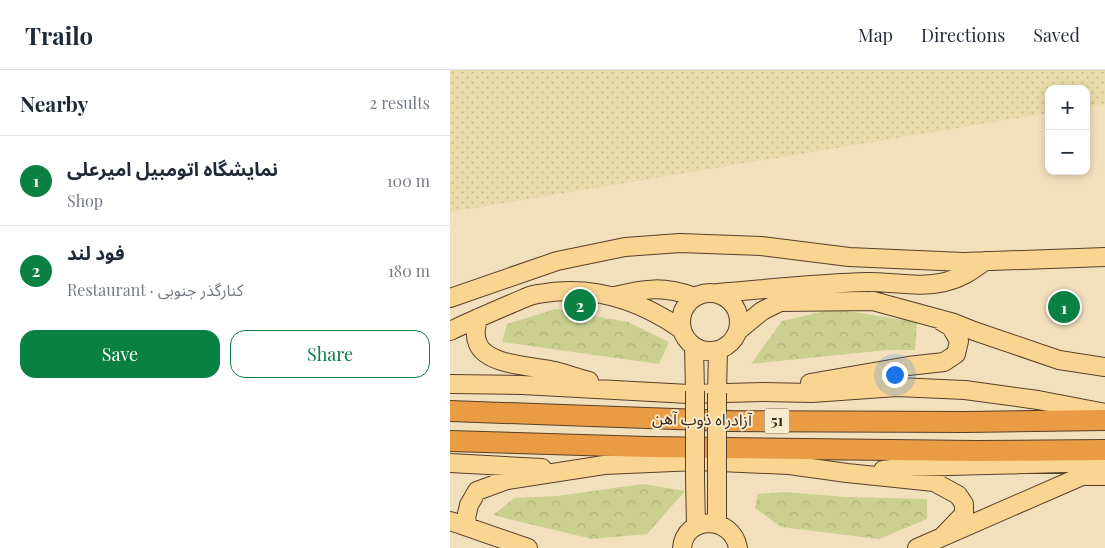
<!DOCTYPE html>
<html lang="en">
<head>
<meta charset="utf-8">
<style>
	:root { --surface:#fff; --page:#f6f6f7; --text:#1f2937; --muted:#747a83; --line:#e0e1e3; --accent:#0b8043 }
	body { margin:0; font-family:"Playfair Display","Noto Sans Arabic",serif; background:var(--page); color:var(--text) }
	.controls { position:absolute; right:15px; top:15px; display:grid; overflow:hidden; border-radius:10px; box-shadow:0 2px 8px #0003 }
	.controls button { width:45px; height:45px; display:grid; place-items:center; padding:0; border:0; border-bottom:1px solid var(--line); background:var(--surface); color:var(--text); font:25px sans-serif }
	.you { position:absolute; left:444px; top:304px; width:18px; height:18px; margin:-12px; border:4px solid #fff; border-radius:50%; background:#1a73e8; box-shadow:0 0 0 8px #1a73e833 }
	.badge { display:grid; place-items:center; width:32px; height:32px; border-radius:50%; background:var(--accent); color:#fff; font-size:16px; font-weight:700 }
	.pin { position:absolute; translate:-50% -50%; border:2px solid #fff; box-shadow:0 1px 5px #0006 }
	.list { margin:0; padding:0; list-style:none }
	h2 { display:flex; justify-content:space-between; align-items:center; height:65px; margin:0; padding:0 20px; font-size:21px }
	h2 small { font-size:16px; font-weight:400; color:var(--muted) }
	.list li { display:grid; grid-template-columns:32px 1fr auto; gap:15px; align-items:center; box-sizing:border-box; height:90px; padding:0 20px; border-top:1px solid var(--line) }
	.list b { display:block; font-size:19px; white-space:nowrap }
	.list p { margin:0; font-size:16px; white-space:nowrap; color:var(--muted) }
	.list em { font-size:16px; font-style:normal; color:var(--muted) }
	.actions { display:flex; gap:10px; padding:15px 20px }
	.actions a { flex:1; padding:11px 0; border:1px solid var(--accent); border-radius:15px; text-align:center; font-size:18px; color:var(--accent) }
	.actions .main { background:var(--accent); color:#fff }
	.map { position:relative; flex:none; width:655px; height:478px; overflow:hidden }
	header { display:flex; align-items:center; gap:30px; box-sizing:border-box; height:70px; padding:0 25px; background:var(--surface); border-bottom:1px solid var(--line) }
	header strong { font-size:24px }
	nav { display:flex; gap:28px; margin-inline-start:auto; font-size:18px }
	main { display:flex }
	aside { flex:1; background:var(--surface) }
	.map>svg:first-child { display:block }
	.farmland { fill:url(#farmland-dots) }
	.park { fill:url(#park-crowns) }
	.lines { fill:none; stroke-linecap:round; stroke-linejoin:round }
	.major-casing { stroke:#583e2a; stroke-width:20 }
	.highway-casing { stroke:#583e2a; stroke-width:22 }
	.major { stroke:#f9d591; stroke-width:18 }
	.highway { stroke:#ea9c45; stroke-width:20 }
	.major-bridge-casing { stroke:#583e2a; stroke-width:20; stroke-linecap:butt }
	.major-bridge { stroke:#f9d591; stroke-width:18 }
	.labels { text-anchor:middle; stroke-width:4; stroke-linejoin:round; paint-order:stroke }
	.shield { fill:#f8ebce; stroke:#726351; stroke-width:1 }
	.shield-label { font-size:15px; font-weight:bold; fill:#39291b }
	.street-label { font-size:16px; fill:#39291b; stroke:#f8ebce }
</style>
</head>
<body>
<header>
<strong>Trailo</strong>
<nav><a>Map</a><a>Directions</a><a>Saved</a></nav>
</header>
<main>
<aside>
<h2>Nearby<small>2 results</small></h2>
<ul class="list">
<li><span class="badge">1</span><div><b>نمایشگاه اتومبیل امیرعلی</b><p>Shop</p></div><em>100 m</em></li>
<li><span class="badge">2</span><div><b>فود لند</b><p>Restaurant · کنارگذر جنوبی</p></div><em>180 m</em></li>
</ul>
<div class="actions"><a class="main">Save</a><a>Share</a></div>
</aside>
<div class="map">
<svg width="655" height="478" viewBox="0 0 655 478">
	<defs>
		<pattern id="farmland-dots" width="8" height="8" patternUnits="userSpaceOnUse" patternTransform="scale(1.25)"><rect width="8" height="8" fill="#e8dcaa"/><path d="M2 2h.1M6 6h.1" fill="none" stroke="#c8bd92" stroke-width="1.8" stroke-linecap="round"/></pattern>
		<pattern id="park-crowns" width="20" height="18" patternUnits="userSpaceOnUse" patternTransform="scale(1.25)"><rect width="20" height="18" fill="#cbd091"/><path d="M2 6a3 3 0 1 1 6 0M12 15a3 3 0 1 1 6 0" fill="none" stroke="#afb37c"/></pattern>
	</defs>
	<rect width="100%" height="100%" fill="#f2e0bd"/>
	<path class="farmland" d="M0,0H655V34L636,37V19H599V43L0,142Z"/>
	<path class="park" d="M105,239L178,252L219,272L209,294L52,272L57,254Z
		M384,239L467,252L465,280H437L301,294L332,251Z
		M193,414L235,421L197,464L142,469L43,445L64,428L107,426Z
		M334,422L397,427L477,429V449L429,469L331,457L305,438L308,424Z"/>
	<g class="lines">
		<g class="major-casing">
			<path id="major" d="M231 252a29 29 0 1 1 58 0a29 29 0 1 1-58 0Z
				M268,223C318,219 368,213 418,212C444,212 469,218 495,212C512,208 521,201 535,191
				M165,226C196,218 214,216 245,227
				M0,228L107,191L175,177L230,173L311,176L399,187L514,192L655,187
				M28,248C26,257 24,265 28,274C37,296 85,296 105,301C116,304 128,308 139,311
				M289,260L312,241L330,232L423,231L504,253L524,261L609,290L655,297
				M0,261C21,251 42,242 63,233C71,230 79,225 88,224C141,214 188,229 231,259
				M244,276L245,321
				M360,313L458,296L494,292L506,284L509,271L501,257L491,251
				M0,314L72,315L239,324L313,322L362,323L447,317L515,320L588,330L655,343
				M267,323L268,281
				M0,393L92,398
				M433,400L458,397L655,392
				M245,408L246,456
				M267,415V454
				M0,451L78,478
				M18,457L16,448L19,435L27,421L57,410L154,395L247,391L339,395L397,403L484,412L508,425L514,434V444L493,466
				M232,478C235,445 282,445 288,478
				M467,478L632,406H655"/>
		</g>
		<g class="highway-casing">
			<path id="highway" d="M0,341L280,351L516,352L655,350
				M0,371L198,377L526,381L655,380"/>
		</g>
		<use href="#major" class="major"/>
		<use href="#highway" class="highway"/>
		<g class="major-bridge-casing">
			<path id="major-bridge" d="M245,321V408
				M267,415V323"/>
		</g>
		<use href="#major-bridge" class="major-bridge"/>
	</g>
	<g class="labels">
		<rect class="shield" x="314.5" y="338.5" width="25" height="25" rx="4"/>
		<g class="shield-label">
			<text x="327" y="356">51</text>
		</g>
		<g class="street-label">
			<text transform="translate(252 349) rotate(1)" y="6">آزادراه ذوب آهن</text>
		</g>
	</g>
</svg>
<div class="controls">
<button>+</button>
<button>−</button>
</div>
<div class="you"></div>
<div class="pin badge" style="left:614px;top:237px">1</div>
<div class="pin badge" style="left:130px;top:235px">2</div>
</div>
</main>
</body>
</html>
